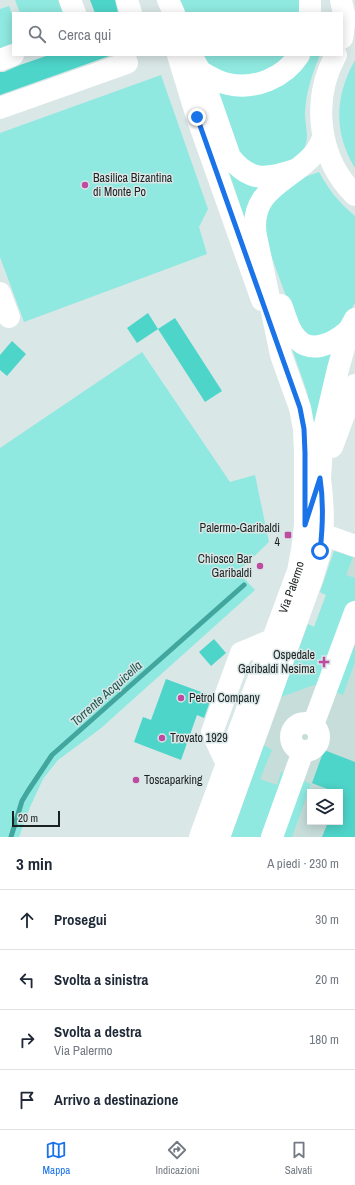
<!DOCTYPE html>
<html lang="it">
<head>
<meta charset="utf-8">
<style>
	:root { --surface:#fff; --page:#f6f6f7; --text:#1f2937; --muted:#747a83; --line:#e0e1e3; --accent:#1a73e8 }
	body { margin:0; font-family:"Archivo Narrow",sans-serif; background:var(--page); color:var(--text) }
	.controls { position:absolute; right:12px; bottom:12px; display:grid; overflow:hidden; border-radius:0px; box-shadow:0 2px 10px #0003 }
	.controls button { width:36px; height:36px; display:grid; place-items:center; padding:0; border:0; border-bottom:1px solid var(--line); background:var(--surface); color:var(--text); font:20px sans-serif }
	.scale { position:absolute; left:12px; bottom:10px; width:48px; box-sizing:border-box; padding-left:4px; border:2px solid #1b2120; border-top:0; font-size:11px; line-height:14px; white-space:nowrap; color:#1b2120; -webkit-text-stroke:3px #d9e7e6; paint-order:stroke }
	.stop { position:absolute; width:12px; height:12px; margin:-9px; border:3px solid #1a73e8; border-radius:50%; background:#fff }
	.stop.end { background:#1a73e8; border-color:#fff; box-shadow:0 1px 4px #0008 }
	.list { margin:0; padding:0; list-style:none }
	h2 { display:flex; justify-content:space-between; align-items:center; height:52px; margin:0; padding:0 16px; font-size:17px }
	h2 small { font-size:13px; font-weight:400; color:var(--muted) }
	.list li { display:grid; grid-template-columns:26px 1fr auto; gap:12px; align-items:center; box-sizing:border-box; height:60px; padding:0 16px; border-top:1px solid var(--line) }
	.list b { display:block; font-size:15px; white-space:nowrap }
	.list p { margin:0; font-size:13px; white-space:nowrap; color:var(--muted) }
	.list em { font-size:13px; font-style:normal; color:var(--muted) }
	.icon { flex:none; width:22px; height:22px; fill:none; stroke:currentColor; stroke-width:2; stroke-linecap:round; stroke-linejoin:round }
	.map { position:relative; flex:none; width:355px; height:837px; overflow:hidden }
	.search { position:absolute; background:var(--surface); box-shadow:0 2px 10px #0003; left:12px; right:12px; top:12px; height:44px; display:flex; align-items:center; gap:10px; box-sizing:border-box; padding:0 14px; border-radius:0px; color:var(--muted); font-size:15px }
	.sheet { height:292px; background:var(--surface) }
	nav { display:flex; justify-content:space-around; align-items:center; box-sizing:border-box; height:56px; border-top:1px solid var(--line); background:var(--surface); font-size:11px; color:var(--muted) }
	nav a { display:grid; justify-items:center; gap:2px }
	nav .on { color:var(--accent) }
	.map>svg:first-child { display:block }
	.built { fill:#c6ddda; fill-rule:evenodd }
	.green { fill:#8fe9e0 }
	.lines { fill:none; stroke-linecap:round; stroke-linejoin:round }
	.stream { stroke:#41a69e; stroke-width:5 }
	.building { fill:#4ed5ca }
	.minor { stroke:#fff; stroke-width:22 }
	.major { stroke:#fff; stroke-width:22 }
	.route { stroke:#1a73e8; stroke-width:5 }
	.poi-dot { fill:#be4aa2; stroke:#d9e7e6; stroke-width:1.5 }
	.labels { text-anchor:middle; stroke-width:3; stroke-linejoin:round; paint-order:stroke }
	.poi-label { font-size:12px; fill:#1b2120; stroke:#d9e7e6; text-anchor:start }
	.street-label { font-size:12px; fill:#1b2120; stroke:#d9e7e6 }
	.water-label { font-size:13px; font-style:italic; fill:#1e5652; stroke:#d9e7e6 }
</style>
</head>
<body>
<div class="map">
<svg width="355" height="837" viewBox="0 0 355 837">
	<rect width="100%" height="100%" fill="#d9e7e6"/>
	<path class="built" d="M355,548V837H231L308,624L314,627L326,595L320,592L334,551L352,557ZM310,792H340V822H310Z"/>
	<path class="green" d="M15,0H58L63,13H20Z
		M179,0H303L304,13H183Z
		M9,6L13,16V45L0,49V9Z
		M198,55H291L266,74L225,78Z
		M307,55H320C312,74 306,92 305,113C305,121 307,130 307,138C306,145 304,150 301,156L266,171L238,157L217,89Z
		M355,60V168C333,132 335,96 355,60Z
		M161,75L208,209L199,227L207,254L24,322L0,257V133Z
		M225,160L260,183L249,232Z
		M319,172C328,189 340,204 355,216V303L341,326L337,330L310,338L294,318L261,228L264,207L302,178Z
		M290,343L334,350L313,428L310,406L307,392Z
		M142,352L230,482L255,475L269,542L238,572L255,590L100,729L58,760L43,779L30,807L19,837H0V448Z
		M334,551L353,557L346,575L355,578V604L324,688L314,685L281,697L308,624L314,627L326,595L320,592Z
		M355,621V662L343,695L329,690Z
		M264,745L272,750L260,779L277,785L281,772L290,776L267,837H231Z
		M297,778L311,784L292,837H275Z"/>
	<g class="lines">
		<path class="stream" d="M11,837L22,801L28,791L52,755L244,585"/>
	</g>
	<path class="building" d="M90,0H115L118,13H95Z
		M49,55H112L0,95V72H4L20,65Z
		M148,313L158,329L137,343L127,328Z
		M175,318L222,391L205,402L158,329Z
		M12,341L26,354L7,376L0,370V355Z
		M214,639L226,653L211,666L199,652Z
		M166,679L212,696L204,718L197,715L181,760L134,742L143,717L151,720Z
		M324,750L355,762V837H322L328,822H340V792H335L312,783Z"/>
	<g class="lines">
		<path class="minor" d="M70,0L75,13
			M127,0L131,13
			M168,0L174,13
			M310,0V13
			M178,55L197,117L262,300
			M191,55L200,71L230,157C250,183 268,179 295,170
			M0,60L13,55
			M200,71C208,76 218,82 228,84C255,90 284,78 299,55
			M0,108L127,63L124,55
			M0,293L9,317
			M322,534L355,546
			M291 737a14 14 0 1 1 28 0a14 14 0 1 1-28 0Z
			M313,725L355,612
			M227,764L212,732L241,653L272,640
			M219,837L313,576C315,568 318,560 320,552C325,528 323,502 320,478
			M272,837L303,751"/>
		<g class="major">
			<path d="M341,0L345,18L342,38"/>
			<path d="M336,55C311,100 318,159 355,195"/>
			<path d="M281,305C285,314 287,325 293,334C308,357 333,344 349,330"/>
			<path d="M332,447L355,385"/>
			<path d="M314,497L320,478L323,433L338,369L349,330L355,319"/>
			<path id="s1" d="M200,837L298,571L302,550L305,525V453L304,429L300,408L281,355L256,236C248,189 290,182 314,154C318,149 321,143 323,138"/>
		</g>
	</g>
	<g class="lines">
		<path class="route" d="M197,117L300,408L304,429L305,453V525L320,478C324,504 323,525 320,551"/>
	</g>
	<g class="poi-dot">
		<circle cx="85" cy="185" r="4"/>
		<rect x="284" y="531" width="8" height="8" rx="2"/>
		<circle cx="260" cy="566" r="4"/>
		<path d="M322 656h4v4h4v4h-4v4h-4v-4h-4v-4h4z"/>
		<circle cx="181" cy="698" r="4"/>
		<circle cx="162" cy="738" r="4"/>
		<circle cx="136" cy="780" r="4"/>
	</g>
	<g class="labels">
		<g class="poi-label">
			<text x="93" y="182">Basilica Bizantina<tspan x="93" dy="14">di Monte Po</tspan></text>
			<text x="280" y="532" text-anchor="end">Palermo-Garibaldi<tspan x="280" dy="14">4</tspan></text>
			<text x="252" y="563" text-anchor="end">Chiosco Bar<tspan x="252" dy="14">Garibaldi</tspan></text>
			<text x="315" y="659" text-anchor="end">Ospedale<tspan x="315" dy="14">Garibaldi Nesima</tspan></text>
			<text x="189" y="702">Petrol Company</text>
			<text x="170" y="742">Trovato 1929</text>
			<text x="144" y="784">Toscaparking</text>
		</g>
		<g class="street-label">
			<text dy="4" stroke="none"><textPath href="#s1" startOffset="266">Via Palermo</textPath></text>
		</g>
		<g class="water-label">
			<text transform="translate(106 693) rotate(-42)" y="5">Torrente Acquicella</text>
		</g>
	</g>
</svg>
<div class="controls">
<button><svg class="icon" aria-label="layers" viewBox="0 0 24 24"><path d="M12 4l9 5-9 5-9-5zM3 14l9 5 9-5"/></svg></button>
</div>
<div class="scale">20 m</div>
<div class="stop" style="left:320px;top:551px"></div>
<div class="stop end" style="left:197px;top:117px"></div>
<div class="search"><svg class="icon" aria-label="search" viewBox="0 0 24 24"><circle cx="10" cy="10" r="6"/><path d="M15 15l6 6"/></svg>Cerca qui</div>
</div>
<section class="sheet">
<h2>3 min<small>A piedi · 230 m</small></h2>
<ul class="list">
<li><svg class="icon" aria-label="ahead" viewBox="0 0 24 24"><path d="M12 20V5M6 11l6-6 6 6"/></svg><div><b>Prosegui</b></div><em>30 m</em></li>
<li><svg class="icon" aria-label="left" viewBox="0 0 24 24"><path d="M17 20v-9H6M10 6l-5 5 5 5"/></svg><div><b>Svolta a sinistra</b></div><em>20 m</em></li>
<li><svg class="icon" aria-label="right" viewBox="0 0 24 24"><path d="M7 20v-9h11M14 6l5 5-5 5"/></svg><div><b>Svolta a destra</b><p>Via Palermo</p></div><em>180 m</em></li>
<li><svg class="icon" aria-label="arrive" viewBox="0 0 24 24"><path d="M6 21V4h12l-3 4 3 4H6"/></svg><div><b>Arrivo a destinazione</b></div></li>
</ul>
</section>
<nav>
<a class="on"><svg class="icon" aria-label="map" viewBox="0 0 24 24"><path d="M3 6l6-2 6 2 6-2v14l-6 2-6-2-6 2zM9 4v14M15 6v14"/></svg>Mappa</a>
<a><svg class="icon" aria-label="directions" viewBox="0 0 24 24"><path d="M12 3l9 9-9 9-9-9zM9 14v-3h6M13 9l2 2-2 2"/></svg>Indicazioni</a>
<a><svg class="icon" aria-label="saved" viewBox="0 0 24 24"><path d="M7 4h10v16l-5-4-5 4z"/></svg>Salvati</a>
</nav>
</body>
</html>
